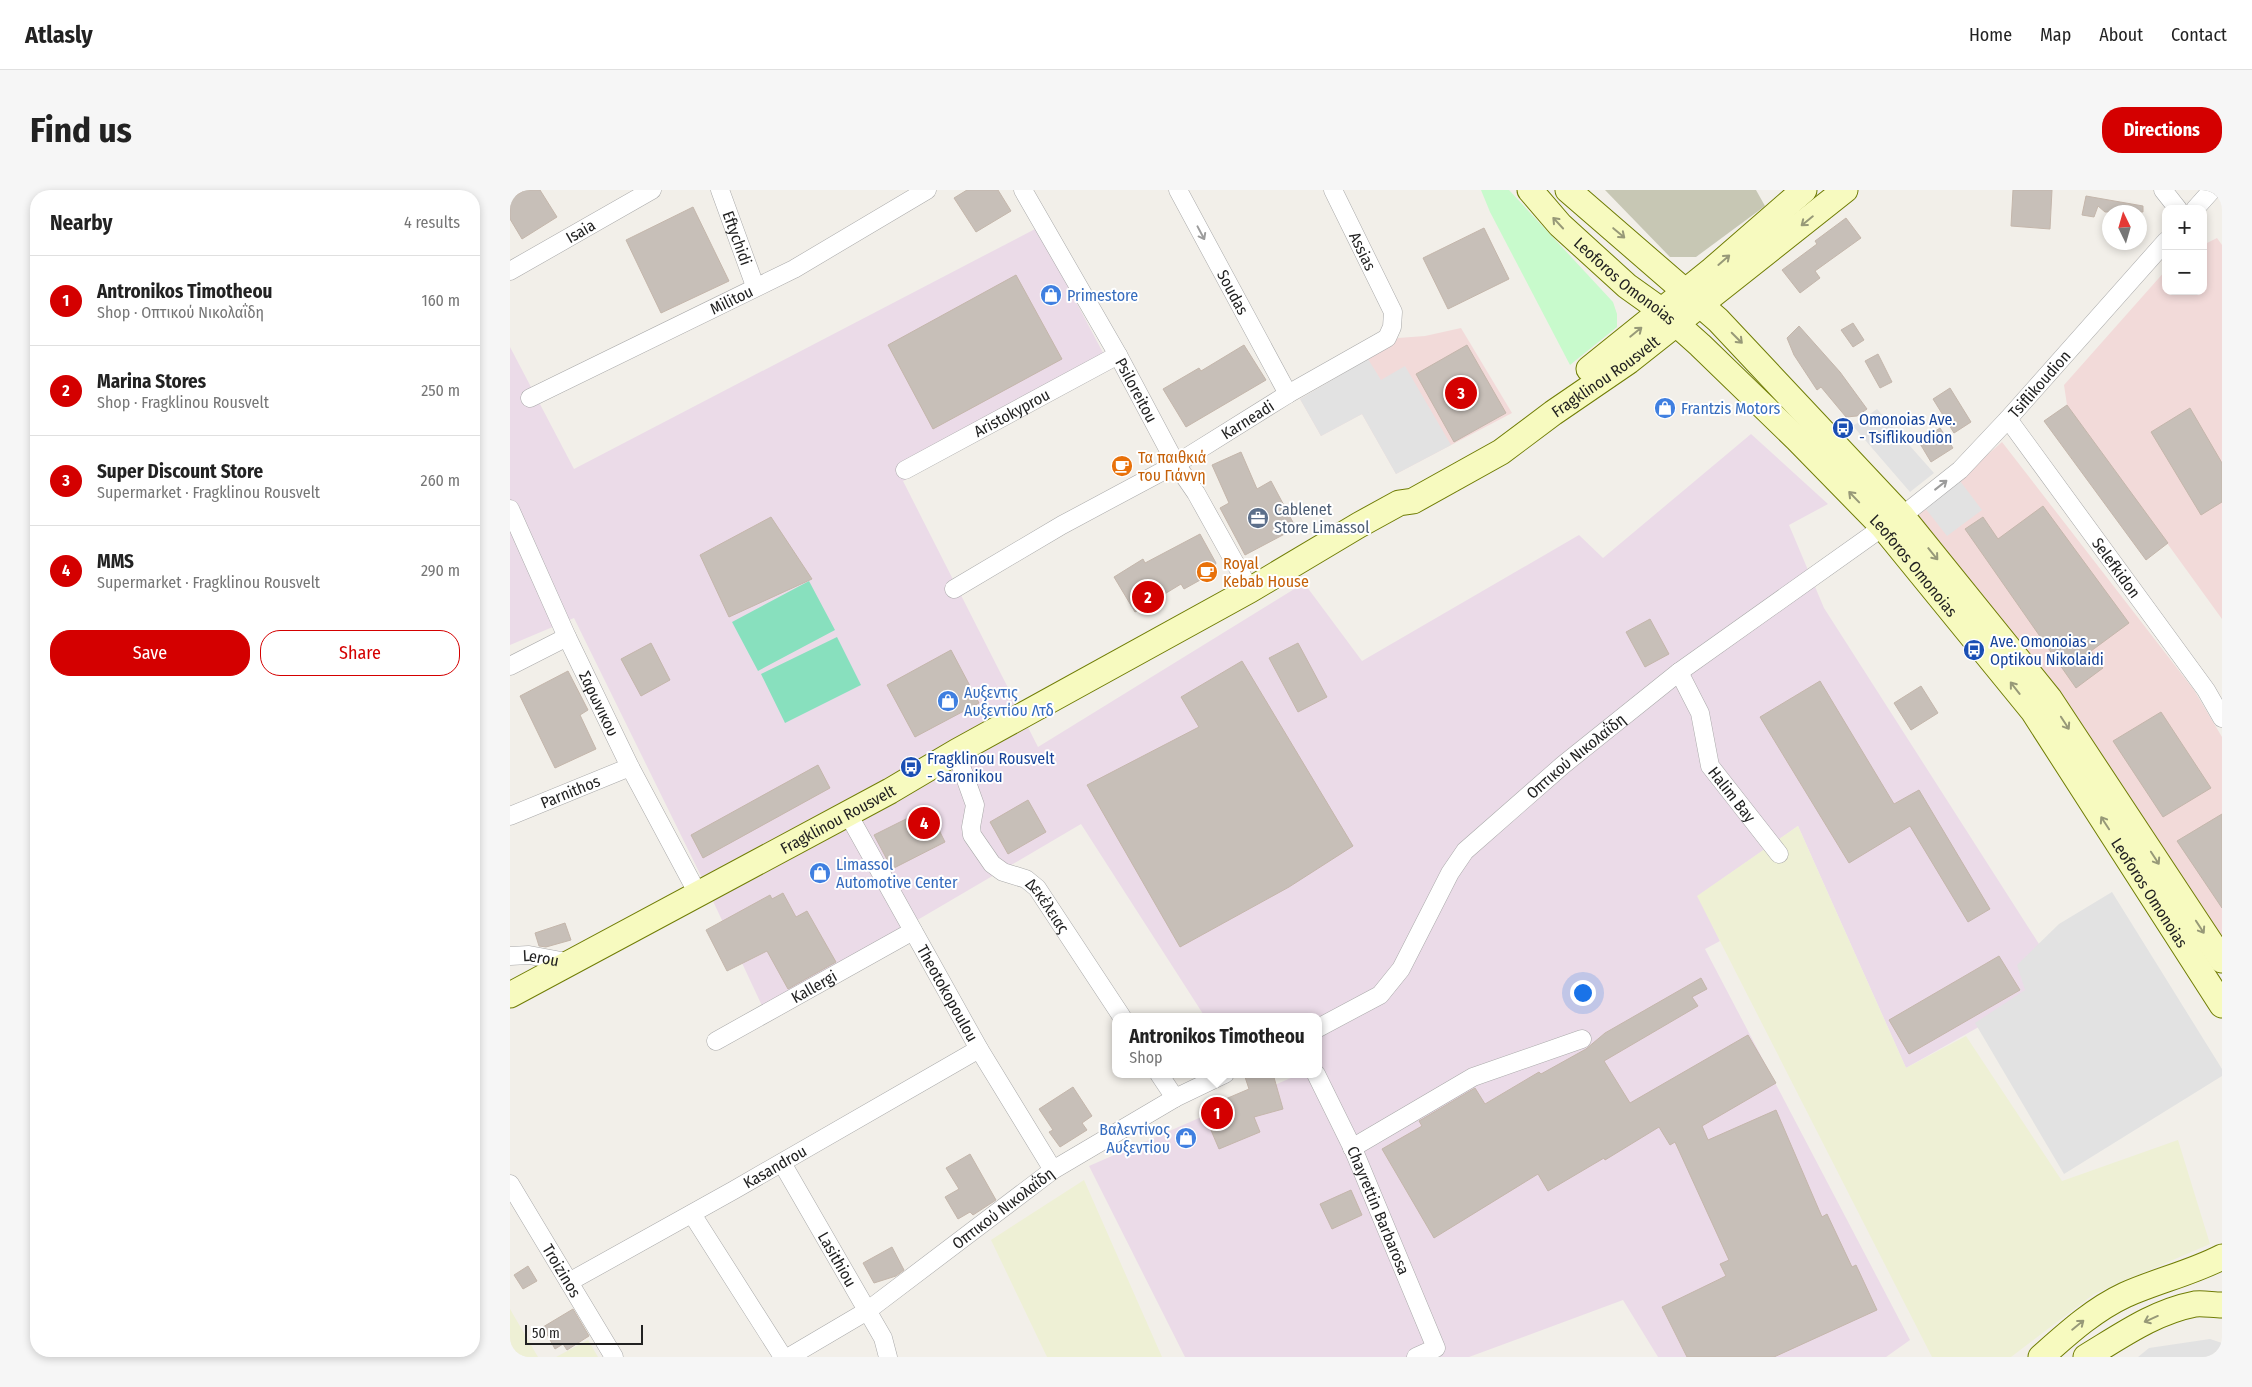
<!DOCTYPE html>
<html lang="en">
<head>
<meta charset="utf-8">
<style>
	:root { --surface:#fff; --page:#f6f6f6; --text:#222; --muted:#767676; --line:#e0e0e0; --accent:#d40000 }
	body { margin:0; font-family:"Fira Sans Condensed",sans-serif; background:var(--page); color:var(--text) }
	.controls { position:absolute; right:15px; top:15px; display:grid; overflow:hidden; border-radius:10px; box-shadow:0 2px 8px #0003 }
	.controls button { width:45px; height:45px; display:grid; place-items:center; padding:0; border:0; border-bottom:1px solid var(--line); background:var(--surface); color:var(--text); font:25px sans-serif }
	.compass { position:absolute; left:1592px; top:15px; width:45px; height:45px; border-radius:50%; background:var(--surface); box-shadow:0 2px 8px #0003; rotate:355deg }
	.scale { position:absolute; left:15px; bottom:12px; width:118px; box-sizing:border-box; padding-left:5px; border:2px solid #222; border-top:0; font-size:14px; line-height:18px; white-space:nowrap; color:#222; -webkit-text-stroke:4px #fff; paint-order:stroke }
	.you { position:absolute; left:1072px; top:802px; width:18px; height:18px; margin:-12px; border:4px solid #fff; border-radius:50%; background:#1a73e8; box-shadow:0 0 0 8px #1a73e833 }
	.badge { display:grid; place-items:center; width:32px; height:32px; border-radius:50%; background:var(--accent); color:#fff; font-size:16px; font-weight:700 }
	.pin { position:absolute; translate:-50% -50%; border:2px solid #fff; box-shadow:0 1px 5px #0006 }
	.popup { position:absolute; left:602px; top:823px; width:210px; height:65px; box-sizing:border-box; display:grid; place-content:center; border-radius:10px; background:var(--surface); filter:drop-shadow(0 1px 4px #0005); font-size:16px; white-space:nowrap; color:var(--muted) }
	.popup b { font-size:19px; color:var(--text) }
	.popup::after { content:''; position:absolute; left:50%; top:100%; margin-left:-10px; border:10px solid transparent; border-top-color:var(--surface) }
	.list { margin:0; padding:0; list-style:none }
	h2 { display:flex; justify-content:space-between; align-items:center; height:65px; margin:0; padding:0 20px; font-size:21px }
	h2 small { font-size:16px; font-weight:400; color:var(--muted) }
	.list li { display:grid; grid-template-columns:32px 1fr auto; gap:15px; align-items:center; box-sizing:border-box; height:90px; padding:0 20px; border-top:1px solid var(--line) }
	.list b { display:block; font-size:19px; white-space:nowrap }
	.list p { margin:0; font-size:16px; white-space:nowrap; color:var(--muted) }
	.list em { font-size:16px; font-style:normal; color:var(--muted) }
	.actions { display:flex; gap:10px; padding:15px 20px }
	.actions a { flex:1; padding:11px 0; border:1px solid var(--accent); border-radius:20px; text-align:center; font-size:18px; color:var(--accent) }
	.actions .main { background:var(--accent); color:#fff }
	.map { position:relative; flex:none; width:1712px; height:1167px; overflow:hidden; border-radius:20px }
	header { display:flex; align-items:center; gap:30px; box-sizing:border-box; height:70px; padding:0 25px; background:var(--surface); border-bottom:1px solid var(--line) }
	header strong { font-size:24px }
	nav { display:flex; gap:28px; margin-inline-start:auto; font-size:18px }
	.intro { display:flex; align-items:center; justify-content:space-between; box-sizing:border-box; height:120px; padding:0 30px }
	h1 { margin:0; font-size:35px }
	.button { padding:12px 22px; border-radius:20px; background:var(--accent); color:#fff; font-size:18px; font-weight:700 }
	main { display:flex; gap:30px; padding:0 30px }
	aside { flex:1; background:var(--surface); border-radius:20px; box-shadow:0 2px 8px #0003 }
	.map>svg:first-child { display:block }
	.commercial { fill:#f2dad9 }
	.industrial { fill:#ebdbe8 }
	.construction { fill:#c7c7b4 }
	.farmland { fill:#eef0d5 }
	.park { fill:#c8facc }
	.pitch { fill:#88e0be }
	.parking { fill:#e2e2e2 }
	.building { fill:#c7bfb8; stroke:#c4b6ab }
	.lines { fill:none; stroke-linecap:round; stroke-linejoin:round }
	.street-casing { stroke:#a9a9a9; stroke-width:19 }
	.secondary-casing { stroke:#707d05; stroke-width:27 }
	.street { stroke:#fff; stroke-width:18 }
	.secondary { stroke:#f7fabf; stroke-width:25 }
	.oneway { stroke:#979978 }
	.oneway2 { stroke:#9c9c9c }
	.labels { text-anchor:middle; stroke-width:4; stroke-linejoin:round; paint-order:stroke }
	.street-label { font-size:16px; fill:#222; stroke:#fff }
	.shop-label { font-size:16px; fill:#366cbe; stroke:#fff; text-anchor:start }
	.transit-label { font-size:16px; fill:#164399; stroke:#fff; text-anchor:start }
	.food-label { font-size:16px; fill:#c56008; stroke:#fff; text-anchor:start }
	.service-label { font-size:16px; fill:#4e5e75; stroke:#fff; text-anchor:start }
</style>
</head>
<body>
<header>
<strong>Atlasly</strong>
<nav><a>Home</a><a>Map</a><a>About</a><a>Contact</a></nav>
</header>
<div class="intro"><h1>Find us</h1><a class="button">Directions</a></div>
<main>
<aside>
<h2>Nearby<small>4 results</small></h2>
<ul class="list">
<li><span class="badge">1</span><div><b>Antronikos Timotheou</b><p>Shop · Οπτικού Νικολαΐδη</p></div><em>160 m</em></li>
<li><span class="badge">2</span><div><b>Marina Stores</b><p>Shop · Fragklinou Rousvelt</p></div><em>250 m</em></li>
<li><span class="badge">3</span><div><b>Super Discount Store</b><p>Supermarket · Fragklinou Rousvelt</p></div><em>260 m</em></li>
<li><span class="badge">4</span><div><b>MMS</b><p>Supermarket · Fragklinou Rousvelt</p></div><em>290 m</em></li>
</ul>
<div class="actions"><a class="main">Save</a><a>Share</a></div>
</aside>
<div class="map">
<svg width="1712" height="1167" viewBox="0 0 1712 1167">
	<rect width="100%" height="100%" fill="#f2efe9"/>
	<path class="commercial" d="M1707,48L1712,55V429L1557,215L1554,195L1656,80V101H1693V55Z
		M951,138L1002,223L886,284L852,224L811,246L790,209L850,175L888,148L915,146Z
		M1492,252L1684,500L1712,547V754L1405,328Z"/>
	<path class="industrial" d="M527,38L600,176L393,291L528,557L794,393L852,471L1069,345L1093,368L1241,244L1318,314L1279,335L1314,418L1552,790L1396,878L1288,636L1188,706L1210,751L1195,759L1400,1150L1376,1167H1148L1113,1110L959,1167H675L579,976L790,884H808V876L810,875L808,870V827H695L571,634L254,820L195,694L64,428L0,455V157L64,279Z"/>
	<path class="construction" d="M1095,0H1246L1255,16L1186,67H1160Z"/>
	<path class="farmland" d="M1288,636L1396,878L1456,846L1552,991L1668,950L1700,1054L1584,1104L1501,1167H1422L1187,706Z
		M574,990L652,1167H537L481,1050Z
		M0,1119L28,1167H0Z
		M78,1150L88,1167H46Z"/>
	<path class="park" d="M971,0H999L1103,112L1107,124V137L1060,175L980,22Z"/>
	<path class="pitch" d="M299,391L325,440L248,481L222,432Z
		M327,447L351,495L275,533L251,484Z"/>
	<path class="parking" d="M858,169L871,190L895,176L941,255L886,284L852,224L811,246L790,209Z
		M1367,219L1424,283L1400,302L1343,236Z
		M1447,287L1472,320L1437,346L1412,314Z
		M1602,702L1712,879V886L1554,984L1465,833L1515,800L1507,775L1549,734Z
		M1700,1149L1712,1153V1167H1628L1639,1158Z"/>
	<path class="building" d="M15,0H30L47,27L12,49L0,29V9Z
		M457,0H488L501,21L466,42L444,8Z
		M1503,0H1542L1540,39L1501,36Z
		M1576,6L1633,16V22H1595L1588,16L1584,27L1572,25Z
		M183,17L219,91L151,123L116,50Z
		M1336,28L1351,48L1305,81L1310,88L1290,103L1272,80L1307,54L1305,51Z
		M974,38L999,89L938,119L913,68Z
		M506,85L552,169L423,239L378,155Z
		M1343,133L1354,150L1343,157L1331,140Z
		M1289,136L1330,182L1357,219L1347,226L1336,227L1311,197L1307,200L1284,165L1277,148Z
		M734,155L756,190L676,237L653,199L689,178L691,181Z
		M957,155L996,223L944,252L906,184Z
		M1368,164L1382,192L1370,198L1355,171Z
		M1440,198L1461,232L1444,243L1423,209Z
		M1557,215L1658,353L1636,370L1534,231Z
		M1680,218L1712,273V312L1691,325L1641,242Z
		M1430,238L1443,258L1421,272L1409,252Z
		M731,262L747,299L761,291L786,338L735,365L710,318L719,313L702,275Z
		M1533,316L1619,433L1581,461L1593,478L1566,498L1455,339L1473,327L1488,349Z
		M261,327L302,389L219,427L190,365Z
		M690,344L706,373L701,384L674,399L671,394L625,422L604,387L633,369L635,373Z
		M1140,429L1159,464L1135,477L1116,442Z
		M141,453L160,490L131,506L111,469Z
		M788,453L817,507L788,522L759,468Z
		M441,460L469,513L405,547L377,495Z
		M732,471L843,656L779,697L670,757L577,595L689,537L671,507Z
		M58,481L78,520L70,525L86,559L45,578L10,506Z
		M1310,491L1384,614L1409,600L1480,719L1458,732L1400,636L1339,673L1250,527Z
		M1411,496L1428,523L1401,540L1384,513Z
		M1651,522L1701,598L1653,627L1603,551Z
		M308,575L320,598L193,668L181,645Z
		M518,610L536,642L498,664L480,632Z
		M418,618L435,652L382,679L364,645Z
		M1712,624V718L1667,651Z
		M273,703L286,727L297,721L326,772L278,799L257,761L217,781L196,740L260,705L262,709Z
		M55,733L61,750L36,757L29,756L25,743Z
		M1489,766L1510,800L1399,864L1379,830Z
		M1191,788L1197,799L1182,807L1188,816L1094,871L1120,913L1238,845L1266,893L1192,936L1198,950L1266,920L1312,1027L1317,1024L1342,1077L1346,1075L1367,1120L1264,1167H1177L1152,1117L1216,1086L1210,1074L1219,1070L1165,952L1160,955L1149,937L1095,970L1094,968L1038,1001L1028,984L924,1048L872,959L912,936L909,931L965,898L975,914L1029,882L1031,884L1076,859L1095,843Z
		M746,884H763L773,919L744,927L750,942L709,959L692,919L739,899L735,887Z
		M563,897L582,926L572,933L577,940L550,957L539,942L543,940L529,919Z
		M460,964L486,1010L463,1025L460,1022L448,1029L435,1007L449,999L436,978Z
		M841,1000L852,1025L822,1039L810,1014Z
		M382,1057L394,1080L386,1086L364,1093L353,1073Z
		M18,1076L27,1091L13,1099L4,1085Z
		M63,1119L79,1146L57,1160L53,1154L45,1159L33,1137Z"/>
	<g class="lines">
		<g class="street-casing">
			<g id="street">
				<path id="s1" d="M210,0L245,96"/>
				<path id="s2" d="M513,0L608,165L666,274L686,303L740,400"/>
				<path id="s3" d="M668,0L778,204"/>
				<path d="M1653,0L1668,19"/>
				<path d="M1685,19L1702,0"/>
				<path id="s4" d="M0,81L142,0"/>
				<path id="s5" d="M20,208L284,79L417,0"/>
				<path id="s6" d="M1498,229L1696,500L1712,528"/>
				<path id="s7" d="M395,280L608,165"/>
				<path id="s8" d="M0,319L57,447L120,577L188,704"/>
				<path id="s9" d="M1392,326L1450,280L1498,229L1656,51"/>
				<path id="s10" d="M444,399L552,335L666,274L778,204L877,148L882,137L883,122L823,0"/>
				<path d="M0,476L57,447"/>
				<path id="s11" d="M1169,482L1190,523L1200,576L1269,664"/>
				<path id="s12" d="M446,562L465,615L461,637L462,645L482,674L493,682L516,689L527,698L612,827"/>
				<path id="s13" d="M338,624L469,859L543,980"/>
				<path id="s14" d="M0,626L120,577"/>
				<path id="s15" d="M0,766L19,765L62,773"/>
				<path id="s16" d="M808,838L870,805L891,779L940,683L955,661L1053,575L1169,482L1373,337"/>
				<path id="s17" d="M206,851L403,741"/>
				<path d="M649,884L665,908"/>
				<path id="s18" d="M806,884L844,961L926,1158L906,1167"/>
				<path d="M842,958L963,887L1072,849"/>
				<path id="s19" d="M272,973L373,1148L378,1167"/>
				<path id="s20" d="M0,994L104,1167"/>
				<path d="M182,1024L273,1167"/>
				<path id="s21" d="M59,1092L224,1000L469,859"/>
				<path id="s22" d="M279,1167L357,1121L543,980L665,908L715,884"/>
			</g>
		</g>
		<g class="secondary-casing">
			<g id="secondary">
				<path id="s23" d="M1020,0L1050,35L1117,96L1152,121L1190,155L1287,249L1373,337L1523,521L1712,815"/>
				<path d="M1058,0L1208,130L1392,326L1539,508L1712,770"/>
				<path d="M1079,179L1202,80L1294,0"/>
				<path id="s24" d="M0,805L380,601L446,562L740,400L849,335L889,313L903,311L991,262L1043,223L1119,171L1335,0"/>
				<path d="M1531,1167C1557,1144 1583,1120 1615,1105C1646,1091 1681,1083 1712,1067"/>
				<path d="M1576,1167C1611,1146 1644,1122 1685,1114C1693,1113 1703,1115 1712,1115"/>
			</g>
		</g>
		<use href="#street" class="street"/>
		<use href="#secondary" class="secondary"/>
	</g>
	<defs><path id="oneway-shaft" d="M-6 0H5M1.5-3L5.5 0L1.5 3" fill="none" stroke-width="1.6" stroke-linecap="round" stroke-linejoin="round" transform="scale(1.25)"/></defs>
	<g class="oneway">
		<use href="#oneway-shaft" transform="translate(1297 31) rotate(141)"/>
		<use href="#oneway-shaft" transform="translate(1048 33) rotate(-133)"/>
		<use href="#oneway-shaft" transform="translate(1109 43) rotate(40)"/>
		<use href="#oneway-shaft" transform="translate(1214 70) rotate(-41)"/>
		<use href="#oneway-shaft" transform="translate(1126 142) rotate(-39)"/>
		<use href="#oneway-shaft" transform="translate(1227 148) rotate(45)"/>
		<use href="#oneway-shaft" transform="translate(1344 307) rotate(-134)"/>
		<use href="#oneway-shaft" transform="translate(1423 364) rotate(51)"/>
		<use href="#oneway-shaft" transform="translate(1505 498) rotate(-128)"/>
		<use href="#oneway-shaft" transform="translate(1555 533) rotate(57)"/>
		<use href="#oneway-shaft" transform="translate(1595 633) rotate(-123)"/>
		<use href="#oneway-shaft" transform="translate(1645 668) rotate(57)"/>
		<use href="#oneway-shaft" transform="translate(1690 737) rotate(57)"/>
		<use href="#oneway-shaft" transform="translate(1641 1129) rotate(156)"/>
		<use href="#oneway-shaft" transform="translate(1568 1135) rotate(-39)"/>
	</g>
	<g class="oneway2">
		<use href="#oneway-shaft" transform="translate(691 43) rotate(62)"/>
		<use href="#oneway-shaft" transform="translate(1431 295) rotate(-38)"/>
	</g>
	<defs>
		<g id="shop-disc" transform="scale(1.125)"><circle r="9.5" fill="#3f7fe0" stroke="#fff"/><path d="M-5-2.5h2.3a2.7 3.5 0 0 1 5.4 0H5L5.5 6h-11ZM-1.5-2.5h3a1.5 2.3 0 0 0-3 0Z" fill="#fff"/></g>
		<g id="bus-disc" transform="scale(1.125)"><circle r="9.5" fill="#1a4fb4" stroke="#fff"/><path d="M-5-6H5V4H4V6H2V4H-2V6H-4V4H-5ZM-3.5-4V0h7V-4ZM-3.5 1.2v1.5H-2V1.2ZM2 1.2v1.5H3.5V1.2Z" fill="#fff"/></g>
		<g id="cafe-disc" transform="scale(1.125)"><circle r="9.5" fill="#e8710a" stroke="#fff"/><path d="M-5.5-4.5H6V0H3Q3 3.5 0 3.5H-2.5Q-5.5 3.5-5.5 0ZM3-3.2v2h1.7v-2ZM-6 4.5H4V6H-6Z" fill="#fff"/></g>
		<g id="office-disc" transform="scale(1.125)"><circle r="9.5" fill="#5c6f8a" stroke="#fff"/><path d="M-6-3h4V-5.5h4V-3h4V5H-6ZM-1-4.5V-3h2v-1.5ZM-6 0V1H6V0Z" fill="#fff"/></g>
	</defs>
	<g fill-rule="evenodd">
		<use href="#shop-disc" x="541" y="105"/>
		<use href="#shop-disc" x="1155" y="218"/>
		<use href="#bus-disc" x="1333" y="238"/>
		<use href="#cafe-disc" x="612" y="276"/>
		<use href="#office-disc" x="748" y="328"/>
		<use href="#cafe-disc" x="697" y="382"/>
		<use href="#bus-disc" x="1464" y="460"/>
		<use href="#shop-disc" x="438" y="511"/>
		<use href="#bus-disc" x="401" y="577"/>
		<use href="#shop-disc" x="310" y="683"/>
		<use href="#shop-disc" x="676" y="948"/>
	</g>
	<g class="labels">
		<g class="street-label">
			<text dy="6" stroke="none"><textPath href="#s4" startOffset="81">Isaia</textPath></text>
			<text dy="6" stroke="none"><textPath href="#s1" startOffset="51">Eftychidi</textPath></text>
			<text transform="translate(853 61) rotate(64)" y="6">Assias</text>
			<text dy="6" stroke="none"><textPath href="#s23" startOffset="132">Leoforos Omonoias</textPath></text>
			<text dy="6" stroke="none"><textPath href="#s3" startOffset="116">Soudas</textPath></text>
			<text dy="6" stroke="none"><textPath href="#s5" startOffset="224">Militou</textPath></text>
			<text dy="6" stroke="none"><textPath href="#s24" startOffset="1260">Fragklinou Rousvelt</textPath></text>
			<text dy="6" stroke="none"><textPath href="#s9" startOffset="191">Tsiflikoudion</textPath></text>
			<text dy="6" stroke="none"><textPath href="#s2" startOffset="230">Psiloreitou</textPath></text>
			<text dy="6" stroke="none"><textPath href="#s7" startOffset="121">Aristokyprou</textPath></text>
			<text dy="6" stroke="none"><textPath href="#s10" startOffset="339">Karneadi</textPath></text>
			<text dy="6" stroke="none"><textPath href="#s23" startOffset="538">Leoforos Omonoias</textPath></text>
			<text dy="6" stroke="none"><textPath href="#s6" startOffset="184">Selefkidon</textPath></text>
			<text dy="6" stroke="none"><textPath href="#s8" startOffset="214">Σαρωνικου</textPath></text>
			<text dy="6" stroke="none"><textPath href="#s16" startOffset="384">Οπτικού Νικολαΐδη</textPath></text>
			<text dy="6" stroke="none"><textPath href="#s14" startOffset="65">Parnithos</textPath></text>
			<text dy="6" stroke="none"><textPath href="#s11" startOffset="136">Halim Bay</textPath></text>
			<text dy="6" stroke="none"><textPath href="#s24" startOffset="372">Fragklinou Rousvelt</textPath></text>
			<text dy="6" stroke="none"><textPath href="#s23" startOffset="942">Leoforos Omonoias</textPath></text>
			<text dy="6" stroke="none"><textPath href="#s12" startOffset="194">Δεκέλειας</textPath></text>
			<text dy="6" stroke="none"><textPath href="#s15" startOffset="31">Lerou</textPath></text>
			<text dy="6" stroke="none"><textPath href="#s17" startOffset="112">Kallergi</textPath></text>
			<text dy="6" stroke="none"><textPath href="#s13" startOffset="205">Theotokopoulou</textPath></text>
			<text dy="6" stroke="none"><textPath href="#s21" startOffset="236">Kasandrou</textPath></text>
			<text dy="6" stroke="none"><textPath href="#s22" startOffset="261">Οπτικού Νικολαΐδη</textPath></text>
			<text dy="6" stroke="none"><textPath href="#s18" startOffset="150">Chayrettin Barbarosa</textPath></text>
			<text dy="6" stroke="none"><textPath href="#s19" startOffset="111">Lasithiou</textPath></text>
			<text dy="6" stroke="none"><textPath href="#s20" startOffset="101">Troizinos</textPath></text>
		</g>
		<g class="shop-label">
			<text x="557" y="111">Primestore</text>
			<text x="1171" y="224">Frantzis Motors</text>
			<text x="454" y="508">Αυξεντις<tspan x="454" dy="18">Αυξεντίου Λτδ</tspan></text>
			<text x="326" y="680">Limassol<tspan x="326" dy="18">Automotive Center</tspan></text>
			<text x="660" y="945" text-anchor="end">Βαλεντίνος<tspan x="660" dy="18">Αυξεντίου</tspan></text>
		</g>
		<g class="transit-label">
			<text x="1349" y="235">Omonoias Ave.<tspan x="1349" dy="18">- Tsiflikoudion</tspan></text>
			<text x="1480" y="457">Ave. Omonoias -<tspan x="1480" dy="18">Optikou Nikolaidi</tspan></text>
			<text x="417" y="574">Fragklinou Rousvelt<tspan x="417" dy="18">- Saronikou</tspan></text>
		</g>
		<g class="food-label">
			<text x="628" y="273">Τα παιθκιά<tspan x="628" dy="18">του Γιάννη</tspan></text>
			<text x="713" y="379">Royal<tspan x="713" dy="18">Kebab House</tspan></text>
		</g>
		<g class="service-label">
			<text x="764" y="325">Cablenet<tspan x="764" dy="18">Store Limassol</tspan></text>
		</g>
	</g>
</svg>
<div class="controls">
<button>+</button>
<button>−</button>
</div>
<svg class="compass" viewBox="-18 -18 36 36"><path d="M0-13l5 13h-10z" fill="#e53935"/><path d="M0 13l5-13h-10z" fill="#767676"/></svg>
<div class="scale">50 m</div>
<div class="you"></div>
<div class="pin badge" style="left:707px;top:923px">1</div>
<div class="popup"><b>Antronikos Timotheou</b>Shop</div>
<div class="pin badge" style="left:638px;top:407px">2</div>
<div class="pin badge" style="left:951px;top:203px">3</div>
<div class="pin badge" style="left:414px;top:633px">4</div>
</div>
</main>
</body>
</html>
